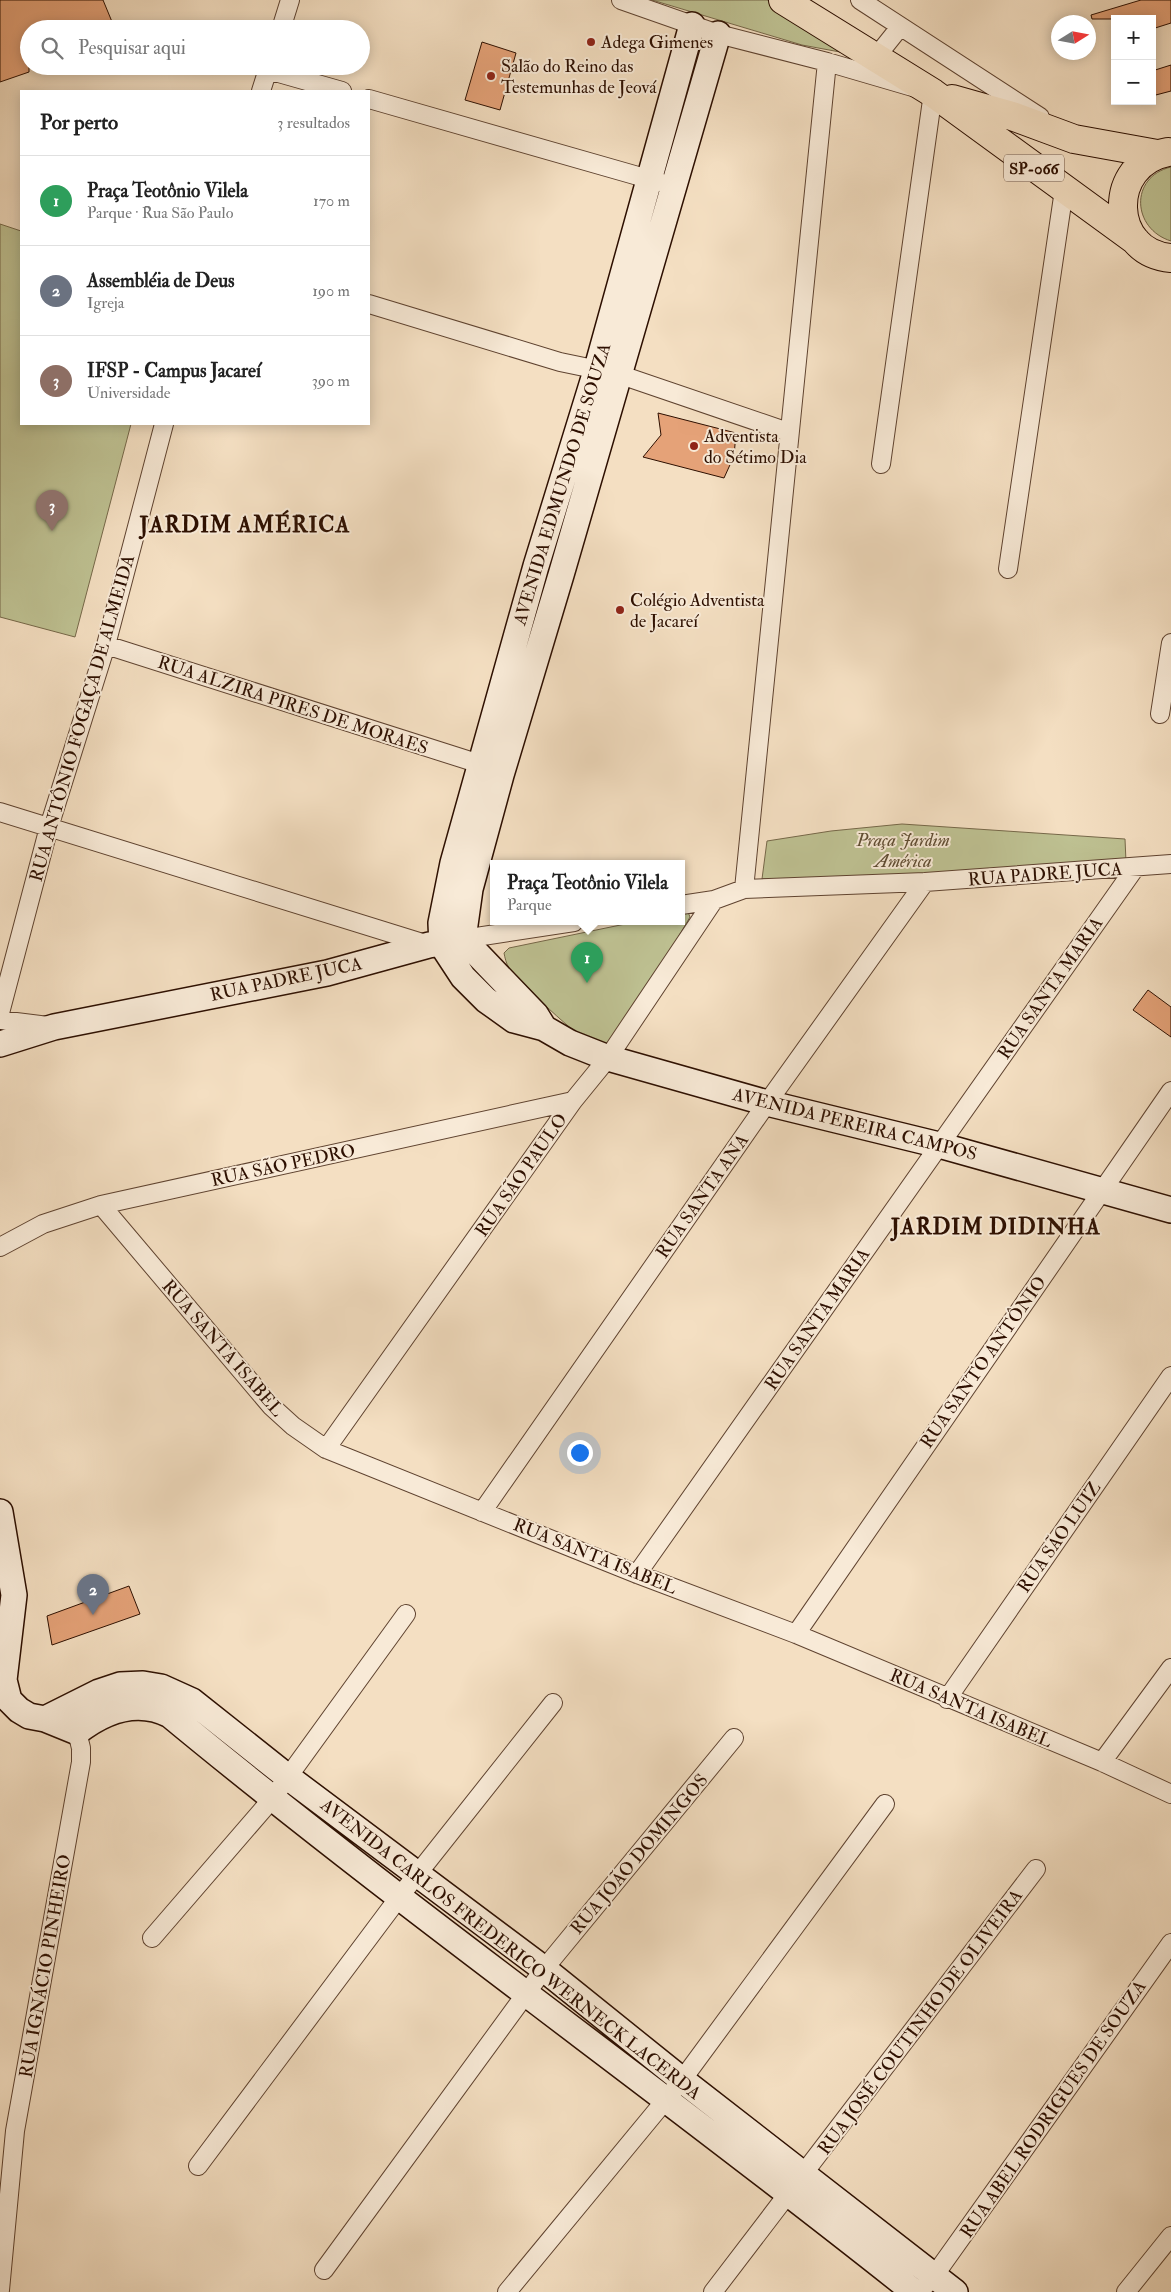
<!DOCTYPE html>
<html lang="pt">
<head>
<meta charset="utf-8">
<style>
	:root { --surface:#fff; --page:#f2f2f2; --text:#222; --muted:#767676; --line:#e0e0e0; --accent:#8f2418 }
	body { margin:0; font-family:"IM FELL Double Pica",serif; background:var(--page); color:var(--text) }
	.controls { position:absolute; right:15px; top:15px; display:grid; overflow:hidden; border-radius:0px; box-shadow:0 2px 12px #0003 }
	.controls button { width:45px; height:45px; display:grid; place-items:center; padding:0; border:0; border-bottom:1px solid var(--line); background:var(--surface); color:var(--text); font:25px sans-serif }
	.compass { position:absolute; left:1051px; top:15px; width:45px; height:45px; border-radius:50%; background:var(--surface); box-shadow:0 2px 12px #0003; rotate:79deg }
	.you { position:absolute; left:579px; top:1452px; width:18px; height:18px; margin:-12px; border:4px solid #fff; border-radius:50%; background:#1a73e8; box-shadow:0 0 0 8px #1a73e833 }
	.badge { display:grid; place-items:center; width:32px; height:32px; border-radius:50%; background:var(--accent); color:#fff; font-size:16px; font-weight:700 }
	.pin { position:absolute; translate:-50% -41px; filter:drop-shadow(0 1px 2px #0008) }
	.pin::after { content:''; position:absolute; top:26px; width:18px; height:15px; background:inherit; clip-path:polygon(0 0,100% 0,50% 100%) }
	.popup { position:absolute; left:490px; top:860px; width:195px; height:65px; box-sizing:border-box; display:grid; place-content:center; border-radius:0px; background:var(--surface); filter:drop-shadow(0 1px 4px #0005); font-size:16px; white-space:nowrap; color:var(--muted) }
	.popup b { font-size:19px; color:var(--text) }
	.popup::after { content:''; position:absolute; left:50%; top:100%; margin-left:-10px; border:10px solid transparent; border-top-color:var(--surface) }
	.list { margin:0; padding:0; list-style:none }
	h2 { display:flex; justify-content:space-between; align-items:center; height:65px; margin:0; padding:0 20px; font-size:21px }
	h2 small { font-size:16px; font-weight:400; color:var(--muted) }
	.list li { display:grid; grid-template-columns:32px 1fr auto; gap:15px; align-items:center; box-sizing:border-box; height:90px; padding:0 20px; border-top:1px solid var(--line) }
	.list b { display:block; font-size:19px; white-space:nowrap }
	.list p { margin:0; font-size:16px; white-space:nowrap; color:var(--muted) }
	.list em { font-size:16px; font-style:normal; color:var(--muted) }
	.icon { flex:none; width:28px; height:28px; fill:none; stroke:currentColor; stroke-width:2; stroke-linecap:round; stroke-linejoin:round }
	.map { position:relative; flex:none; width:1171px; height:2292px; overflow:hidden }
	.search { position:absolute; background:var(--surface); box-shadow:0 2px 12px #0003; left:20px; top:20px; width:350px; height:55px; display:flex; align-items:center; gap:12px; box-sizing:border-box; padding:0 18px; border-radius:28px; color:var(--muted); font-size:19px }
	.panel { position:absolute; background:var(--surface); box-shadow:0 2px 12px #0003; left:20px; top:90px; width:350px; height:335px; border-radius:0px }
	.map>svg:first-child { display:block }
	.green { fill:#bec192; stroke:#766849 }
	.building { fill:#e5a278; stroke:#2d0f00 }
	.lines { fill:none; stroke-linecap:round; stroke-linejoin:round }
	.street-casing { stroke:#5f4330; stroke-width:20 }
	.secondary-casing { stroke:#2d0f00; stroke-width:28 }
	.primary-casing { stroke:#2d0f00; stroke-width:30 }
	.street { stroke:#f8ead7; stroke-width:18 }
	.secondary { stroke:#f8ead7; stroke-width:25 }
	.primary { stroke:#f4dfc2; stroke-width:28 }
	.poi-dot { fill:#8f2418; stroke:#f8ead7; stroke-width:2 }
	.labels { text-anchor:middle; stroke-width:4; stroke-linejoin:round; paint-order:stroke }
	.shield { fill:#f8ead7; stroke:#6a5140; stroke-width:1 }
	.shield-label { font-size:16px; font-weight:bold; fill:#2d0f00 }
	.poi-label { font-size:18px; fill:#2d0f00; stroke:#f8ead7; text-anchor:start }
	.street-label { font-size:18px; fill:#2d0f00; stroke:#f8ead7 }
	.park-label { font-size:18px; font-style:italic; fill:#604d33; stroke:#f8ead7 }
	.district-label { font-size:22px; font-weight:bold; letter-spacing:1px; fill:#2d0f00; stroke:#f8ead7 }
</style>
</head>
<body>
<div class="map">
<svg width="1171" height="2292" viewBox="0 0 1171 2292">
	<rect width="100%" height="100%" fill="#f4dfc2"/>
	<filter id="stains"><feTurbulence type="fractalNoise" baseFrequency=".004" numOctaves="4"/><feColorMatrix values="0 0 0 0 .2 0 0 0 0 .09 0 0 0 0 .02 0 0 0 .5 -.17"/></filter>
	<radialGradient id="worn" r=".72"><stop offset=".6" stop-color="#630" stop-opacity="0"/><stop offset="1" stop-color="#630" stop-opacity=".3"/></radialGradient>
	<path class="green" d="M652,0H767L785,8L840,52L802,45Z
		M1171,167V241C1132,229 1129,177 1171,167Z
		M0,224L21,231V424H131L75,637L0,617Z
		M902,824L1125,839L1126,862L934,876L762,879L767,841L831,831Z
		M681,912H688L690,917L619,1038C610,1043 603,1047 593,1044C580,1040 518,981 509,968C506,963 505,958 504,953L509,948L635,922H681Z"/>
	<path class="building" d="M0,0H103L115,29H29V72L0,82Z
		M1141,0H1171V23L1152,29V19H1092L1091,15Z
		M482,42L516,53L500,110L465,100Z
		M1171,65V91L1152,96V71Z
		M658,413L736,433L734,456L724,478L643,457L661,435Z
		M1148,990L1171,1007V1037L1133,1010Z
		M129,1586L140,1614L52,1645L47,1616Z"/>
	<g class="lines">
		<g class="street-casing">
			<path id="street" d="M621,0L718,34L827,62L933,93L881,464
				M860,0L1040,117
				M281,29L290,0
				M876,57L900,27
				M268,70L342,91
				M261,91L269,66
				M369,99L659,182
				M369,304L560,362L618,374L788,432
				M1008,569L1064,190
				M106,645L480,764
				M1160,714L1171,643
				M0,812L429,945
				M744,889L827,62
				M681,905L714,900L744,889L925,882L1171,864
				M463,939L574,922
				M0,1013L49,827L106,645L164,424
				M0,1020L48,1026
				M101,1205L271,1406L293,1426L326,1449L637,1574L796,1634L1102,1762L1171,1794
				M0,1247L43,1224L101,1205L573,1101
				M326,1449L573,1101L608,1058L714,900
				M482,1512L767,1103L925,882
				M637,1574L1135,868
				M796,1634L1171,1091
				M947,1699L1171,1376
				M1102,1762L1171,1668
				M152,1938L272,1799L406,1614
				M198,2166L400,1896L553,1703
				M324,2270L544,1969L734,1738
				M0,2290L15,2131L81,1762V1748L77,1732
				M507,2292L682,2080L885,1804
				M713,2292L1036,1869
				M919,2292L934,2276L1171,1943
				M1126,2292L1171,2236"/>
		</g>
		<g class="secondary-casing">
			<path id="secondary" d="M692,25L597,368L536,566L453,863L441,923L442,945L463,977L486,1000L514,1020L544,1028L570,1043L608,1058L767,1103L939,1145L1171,1210
				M463,939L470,889L501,775L561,575L718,34
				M463,939L536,1015L544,1028
				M0,1044L54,1027L327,973L429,945L458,940
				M0,1512L14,1595L4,1680L9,1700L19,1710L29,1716L45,1719L77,1732C104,1711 137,1698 170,1715C412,1915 669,2096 914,2292
				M45,1719L99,1692L120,1685L143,1684L161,1687L192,1701L289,1778L544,1969L682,2080L955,2292"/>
		</g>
		<g class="primary-casing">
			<path id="primary" d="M783,0L933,93L1136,241
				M952,99L1012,116L1074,139L1157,154
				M1168,152C1106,164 1109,253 1171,258"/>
		</g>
		<use href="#street" class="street"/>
		<use href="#secondary" class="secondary"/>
		<use href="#primary" class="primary"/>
	</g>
	<g class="poi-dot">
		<circle cx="591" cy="42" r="5"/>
		<circle cx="491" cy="76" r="5"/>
		<circle cx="694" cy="446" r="5"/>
		<circle cx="620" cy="610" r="5"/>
	</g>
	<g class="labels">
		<rect class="shield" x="1004" y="154.5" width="60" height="27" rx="4"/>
		<g class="shield-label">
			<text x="1034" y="174">SP-066</text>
		</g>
		<g class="poi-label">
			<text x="601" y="48">Adega Gimenes</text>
			<text x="501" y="72">Salão do Reino das<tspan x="501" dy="21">Testemunhas de Jeová</tspan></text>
			<text x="704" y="442">Adventista<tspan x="704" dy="21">do Sétimo Dia</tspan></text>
			<text x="630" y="606">Colégio Adventista<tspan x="630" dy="21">de Jacareí</tspan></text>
		</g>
		<g class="street-label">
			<text transform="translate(562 484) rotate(-73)" y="6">AVENIDA EDMUNDO DE SOUZA</text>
			<text transform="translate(293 705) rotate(18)" y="6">RUA ALZIRA PIRES DE MORAES</text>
			<text transform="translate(82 718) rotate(-74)" y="6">RUA ANTÔNIO FOGAÇA DE ALMEIDA</text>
			<text transform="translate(1045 874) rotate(-4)" y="6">RUA PADRE JUCA</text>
			<text transform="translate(286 979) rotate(-12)" y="6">RUA PADRE JUCA</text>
			<text transform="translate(1050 988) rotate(-55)" y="6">RUA SANTA MARIA</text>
			<text transform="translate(855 1124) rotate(14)" y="6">AVENIDA PEREIRA CAMPOS</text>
			<text transform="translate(283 1165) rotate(-12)" y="6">RUA SÃO PEDRO</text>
			<text transform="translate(521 1175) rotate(-55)" y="6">RUA SÃO PAULO</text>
			<text transform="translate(702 1196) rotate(-55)" y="6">RUA SANTA ANA</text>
			<text transform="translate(817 1319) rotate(-55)" y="6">RUA SANTA MARIA</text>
			<text transform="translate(223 1348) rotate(49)" y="6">RUA SANTA ISABEL</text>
			<text transform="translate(983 1362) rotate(-55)" y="6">RUA SANTO ANTÔNIO</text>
			<text transform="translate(1059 1537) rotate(-55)" y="6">RUA SÃO LUIZ</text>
			<text transform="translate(595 1556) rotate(22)" y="6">RUA SANTA ISABEL</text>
			<text transform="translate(971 1708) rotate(23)" y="6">RUA SANTA ISABEL</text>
			<text transform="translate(639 1854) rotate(-50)" y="6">RUA JOÃO DOMINGOS</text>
			<text transform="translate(511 1949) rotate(38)" y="6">AVENIDA CARLOS FREDERICO WERNECK LACERDA</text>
			<text transform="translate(45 1966) rotate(-80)" y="6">RUA IGNÁCIO PINHEIRO</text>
			<text transform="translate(920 2022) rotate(-53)" y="6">RUA JOSÉ COUTINHO DE OLIVEIRA</text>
			<text transform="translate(1053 2109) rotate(-55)" y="6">RUA ABEL RODRIGUES DE SOUZA</text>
		</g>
		<g class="park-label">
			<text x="903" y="846">Praça Jardim<tspan x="903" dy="21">América</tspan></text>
		</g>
		<g class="district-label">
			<text x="245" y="532">JARDIM AMÉRICA</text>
			<text x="996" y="1234">JARDIM DIDINHA</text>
		</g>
	</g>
	<rect width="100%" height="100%" filter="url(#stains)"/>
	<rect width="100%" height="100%" fill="url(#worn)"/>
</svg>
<div class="controls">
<button>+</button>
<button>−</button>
</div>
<svg class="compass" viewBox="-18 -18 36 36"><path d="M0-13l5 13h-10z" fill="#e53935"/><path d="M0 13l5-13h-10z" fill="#767676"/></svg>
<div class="you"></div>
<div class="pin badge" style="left:587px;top:983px;background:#2e9e5b">1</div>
<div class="popup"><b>Praça Teotônio Vilela</b>Parque</div>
<div class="pin badge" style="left:93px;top:1615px;background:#6b7280">2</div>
<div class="pin badge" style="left:52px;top:531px;background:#8d6e63">3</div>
<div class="search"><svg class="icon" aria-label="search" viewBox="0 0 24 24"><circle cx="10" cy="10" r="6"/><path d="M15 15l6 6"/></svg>Pesquisar aqui</div>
<section class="panel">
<h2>Por perto<small>3 resultados</small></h2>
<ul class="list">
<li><span class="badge" style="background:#2e9e5b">1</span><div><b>Praça Teotônio Vilela</b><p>Parque · Rua São Paulo</p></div><em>170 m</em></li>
<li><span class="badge" style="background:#6b7280">2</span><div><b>Assembléia de Deus</b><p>Igreja</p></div><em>190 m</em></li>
<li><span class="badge" style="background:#8d6e63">3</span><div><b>IFSP - Campus Jacareí</b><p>Universidade</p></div><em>390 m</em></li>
</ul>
</section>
</div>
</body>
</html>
